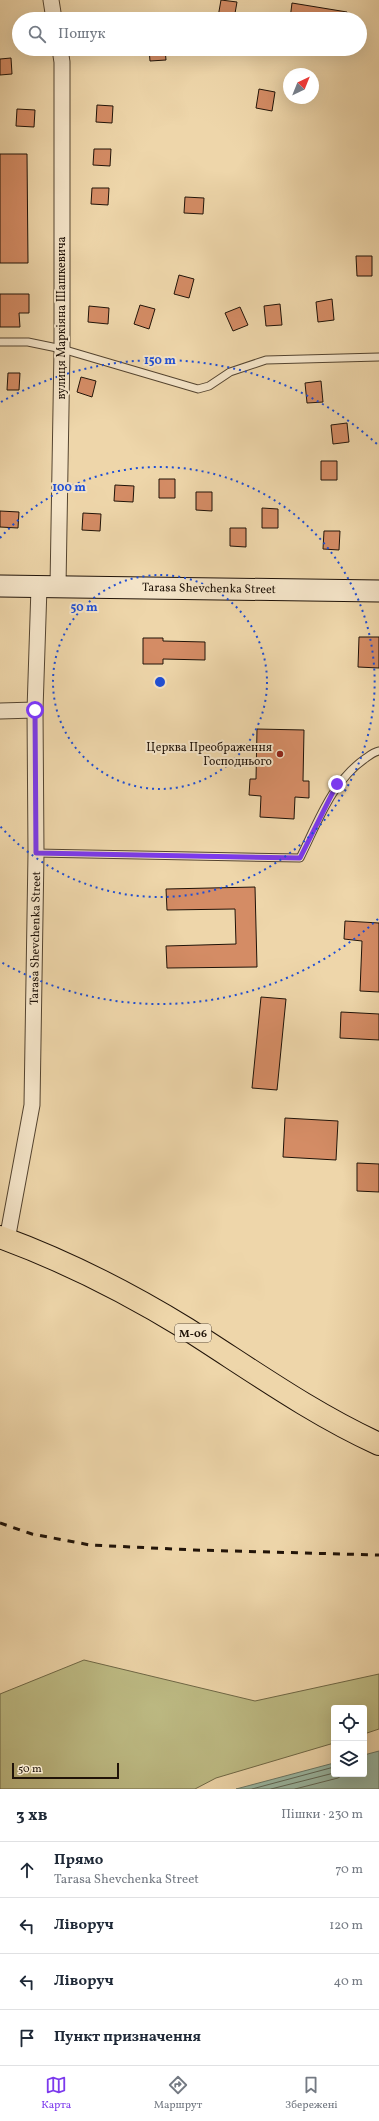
<!DOCTYPE html>
<html lang="uk">
<head>
<meta charset="utf-8">
<style>
	:root { --surface:#fff; --page:#f2f2f3; --text:#1f2937; --muted:#747a83; --line:#e0e1e3; --accent:#7c3aed }
	body { margin:0; font-family:Vollkorn,serif; background:var(--page); color:var(--text) }
	.controls { position:absolute; right:12px; bottom:12px; display:grid; overflow:hidden; border-radius:4px; box-shadow:0 4px 16px #0002 }
	.controls button { width:36px; height:36px; display:grid; place-items:center; padding:0; border:0; border-bottom:1px solid var(--line); background:var(--surface); color:var(--text); font:20px sans-serif }
	.compass { position:absolute; left:283px; top:68px; width:36px; height:36px; border-radius:50%; background:var(--surface); box-shadow:0 4px 16px #0002; rotate:43deg }
	.scale { position:absolute; left:12px; bottom:10px; width:107px; box-sizing:border-box; padding-left:4px; border:2px solid #201308; border-top:0; font-size:11px; line-height:14px; white-space:nowrap; color:#201308; -webkit-text-stroke:3px #f4e4c8; paint-order:stroke }
	.stop { position:absolute; width:12px; height:12px; margin:-9px; border:3px solid #7c3aed; border-radius:50%; background:#fff }
	.stop.end { background:#7c3aed; border-color:#fff; box-shadow:0 1px 4px #0008 }
	.list { margin:0; padding:0; list-style:none }
	h2 { display:flex; justify-content:space-between; align-items:center; height:52px; margin:0; padding:0 16px; font-size:17px }
	h2 small { font-size:13px; font-weight:400; color:var(--muted) }
	.list li { display:grid; grid-template-columns:26px 1fr auto; gap:12px; align-items:center; box-sizing:border-box; height:56px; padding:0 16px; border-top:1px solid var(--line) }
	.list b { display:block; font-size:15px; white-space:nowrap }
	.list p { margin:0; font-size:13px; white-space:nowrap; color:var(--muted) }
	.list em { font-size:13px; font-style:normal; color:var(--muted) }
	.icon { flex:none; width:22px; height:22px; fill:none; stroke:currentColor; stroke-width:2; stroke-linecap:round; stroke-linejoin:round }
	.map { position:relative; flex:none; width:379px; height:1789px; overflow:hidden }
	.search { position:absolute; background:var(--surface); box-shadow:0 4px 16px #0002; left:12px; right:12px; top:12px; height:44px; display:flex; align-items:center; gap:10px; box-sizing:border-box; padding:0 14px; border-radius:22px; color:var(--muted); font-size:15px }
	.sheet { height:276px; background:var(--surface) }
	nav { display:flex; justify-content:space-around; align-items:center; box-sizing:border-box; height:56px; border-top:1px solid var(--line); background:var(--surface); font-size:11px; color:var(--muted) }
	nav a { display:grid; justify-items:center; gap:2px }
	nav .on { color:var(--accent) }
	.map>svg:first-child { display:block }
	.green { fill:#bebc85; stroke:#6f6846 }
	.water { fill:#9ab9a5; stroke:#697766 }
	.lines { fill:none; stroke-linecap:round; stroke-linejoin:round }
	.shore { stroke:#5d6656; stroke-width:1 }
	.building { fill:#d48c65; stroke:#201308 }
	.lane-casing { stroke:#544430; stroke-width:9 }
	.street-casing { stroke:#544430; stroke-width:17 }
	.secondary-casing { stroke:#201308; stroke-width:23 }
	.highway-casing { stroke:#201308; stroke-width:24 }
	.lane { stroke:#f4e4c8; stroke-width:7 }
	.street { stroke:#f4e4c8; stroke-width:15 }
	.secondary { stroke:#f4e4c8; stroke-width:21 }
	.highway { stroke:#eed6aa; stroke-width:22 }
	.rail { stroke:#201308; stroke-width:3; stroke-dasharray:7 7; stroke-linecap:butt }
	.route { stroke:#7c3aed; stroke-width:5 }
	.ring { fill:none; stroke:#1d4ed8; stroke-width:2; stroke-dasharray:2 4 }
	.poi-dot { fill:#8f2418; stroke:#f4e4c8; stroke-width:1.5 }
	.labels { text-anchor:middle; stroke-width:4; stroke-linejoin:round; paint-order:stroke }
	.shield { fill:#f4e4c8; stroke:#605242; stroke-width:1 }
	.shield-label { font-size:11px; font-weight:bold; fill:#201308 }
	.street-label { font-size:12px; fill:#201308; stroke:#f4e4c8 }
	.poi-label { font-size:12px; fill:#201308; stroke:#f4e4c8; text-anchor:end }
	.centre { fill:#1d4ed8; stroke:#f4e4c8; stroke-width:2 }
	.ring-label { font-size:12px; text-anchor:middle; font-weight:bold; fill:#1d4ed8; stroke:#f4e4c8; stroke-width:4; stroke-linejoin:round; paint-order:stroke }
</style>
</head>
<body>
<div class="map">
<svg width="379" height="1789" viewBox="0 0 379 1789">
	<rect width="100%" height="100%" fill="#eed6aa"/>
	<filter id="stains"><feTurbulence type="fractalNoise" baseFrequency=".005" numOctaves="4"/><feColorMatrix values="0 0 0 0 .2 0 0 0 0 .09 0 0 0 0 .02 0 0 0 .5 -.17"/></filter>
	<radialGradient id="worn" r=".72"><stop offset=".6" stop-color="#630" stop-opacity="0"/><stop offset="1" stop-color="#630" stop-opacity=".3"/></radialGradient>
	<path class="green" d="M84,1660L255,1701L379,1674V1729L364,1734V1708H334V1743L216,1778L195,1789H0V1694Z"/>
	<path class="water" d="M379,1751V1789H236L334,1763V1774H364V1755Z"/>
	<g class="lines">
		<path class="shore" d="M252,1789L334,1767
			M271,1789L334,1773
			M295,1789L338,1778L344,1774"/>
	</g>
	<path class="building" d="M221,0L237,2L234,19L218,17Z
		M292,3L347,12V19H290Z
		M149,49H165L166,60L150,61Z
		M11,58L12,74L0,75V59Z
		M259,89L275,92L272,111L256,108Z
		M97,105L113,106L112,123L96,122Z
		M17,109L35,110L34,127L16,126Z
		M94,149H111L110,166L93,165Z
		M0,154H27L28,263H0Z
		M92,188H109L108,205L91,204Z
		M185,197L204,198L203,214L184,213Z
		M356,256H372V276H357Z
		M179,275L194,279L189,298L174,294Z
		M0,294H29V313H19L20,327H0Z
		M332,299L334,320L318,322L316,302Z
		M280,304L282,325L266,326L264,306Z
		M140,305L155,309L149,329L134,324Z
		M89,306L109,308L108,324L88,322Z
		M240,307L248,325L233,331L225,313Z
		M8,373H20L19,390H7Z
		M81,377L96,381L92,397L77,392Z
		M321,381L323,402L307,403L305,383Z
		M347,423L349,442L333,444L331,425Z
		M321,461H337V480H321Z
		M159,479H175V498H159Z
		M115,485L134,486L133,502L114,501Z
		M196,492H212V511L196,510Z
		M262,508L278,509V528H262Z
		M0,511L19,512L18,528L0,527Z
		M83,513L101,514L100,531L82,530Z
		M230,528H246V547L230,546Z
		M324,531H340L339,550L323,549Z
		M359,637H379V668L358,667Z
		M143,638H163V641L205,642V660L163,659V664H143Z
		M257,729L304,730L303,781H309V798L295,797L294,819L260,817L261,796L249,795L250,779H256Z
		M255,887L257,967L167,968L166,946L236,944L235,909L167,910L166,889Z
		M345,921L379,923V992L360,991L362,941L344,939Z
		M261,997L286,999L277,1090L252,1088Z
		M341,1012L379,1014V1040L340,1038Z
		M285,1118L338,1121L336,1160L283,1157Z
		M357,1163L379,1164V1192L357,1191Z"/>
	<g class="lines">
		<g class="lane-casing">
			<path id="lane" d="M0,342H28L62,349L198,389L209,386L230,372L266,360L379,357
				M36,853L300,858C318,822 332,781 366,758C370,755 374,752 379,751"/>
		</g>
		<g class="street-casing">
			<path id="street" d="M51,0L54,19
				M58,586L62,349V62L60,49
				M0,711L35,710
				M7,1240L32,1105L36,853L35,710L39,587"/>
		</g>
		<g class="secondary-casing">
			<path id="secondary" d="M0,586L379,591"/>
		</g>
		<g class="highway-casing">
			<path id="highway" d="M0,1237C63,1260 130,1294 187,1329C250,1369 311,1413 379,1444"/>
		</g>
		<use href="#lane" class="lane"/>
		<use href="#street" class="street"/>
		<use href="#secondary" class="secondary"/>
		<use href="#highway" class="highway"/>
		<path class="rail" d="M0,1523L32,1534L90,1545L194,1550L379,1555"/>
	</g>
	<g class="lines">
		<path class="route" d="M35,710L36,853L300,858L337,784"/>
	</g>
	<g class="ring">
		<circle cx="160" cy="682" r="107"/>
		<path d="M0 538A215 215 0 1 1 0 826"/>
		<path d="M378 919A322 322 0 0 1 1 962M1 402A322 322 0 0 1 378 445"/>
	</g>
	<circle class="poi-dot" cx="280" cy="754" r="4"/>
	<g class="labels">
		<rect class="shield" x="175" y="1324" width="36" height="18" rx="3"/>
		<g class="shield-label">
			<text x="193" y="1337">М-06</text>
		</g>
		<g class="street-label">
			<text transform="translate(61 318) rotate(-90)" y="4">вулиця Маркіяна Шашкевича</text>
			<text transform="translate(209 588) rotate(1)" y="4">Tarasa Shevchenka Street</text>
			<text transform="translate(35 938) rotate(-89)" y="4">Tarasa Shevchenka Street</text>
		</g>
		<g class="poi-label">
			<text x="272" y="751">Церква Преображення<tspan x="272" dy="14">Господнього</tspan></text>
		</g>
	</g>
	<circle cx="160" cy="682" r="6" class="centre"/>
	<g class="ring-label">
		<text x="160" y="364">150 m</text>
		<text x="69" y="491">100 m</text>
		<text x="84" y="611">50 m</text>
	</g>
	<rect width="100%" height="100%" filter="url(#stains)"/>
	<rect width="100%" height="100%" fill="url(#worn)"/>
</svg>
<div class="controls">
<button><svg class="icon" aria-label="locate" viewBox="0 0 24 24"><circle cx="12" cy="12" r="6"/><path d="M12 2v4M12 18v4M2 12h4M18 12h4"/></svg></button>
<button><svg class="icon" aria-label="layers" viewBox="0 0 24 24"><path d="M12 4l9 5-9 5-9-5zM3 14l9 5 9-5"/></svg></button>
</div>
<svg class="compass" viewBox="-18 -18 36 36"><path d="M0-13l5 13h-10z" fill="#e53935"/><path d="M0 13l5-13h-10z" fill="#747a83"/></svg>
<div class="scale">50 m</div>
<div class="stop" style="left:35px;top:710px"></div>
<div class="stop end" style="left:337px;top:784px"></div>
<div class="search"><svg class="icon" aria-label="search" viewBox="0 0 24 24"><circle cx="10" cy="10" r="6"/><path d="M15 15l6 6"/></svg>Пошук</div>
</div>
<section class="sheet">
<h2>3 хв<small>Пішки · 230 m</small></h2>
<ul class="list">
<li><svg class="icon" aria-label="ahead" viewBox="0 0 24 24"><path d="M12 20V5M6 11l6-6 6 6"/></svg><div><b>Прямо</b><p>Tarasa Shevchenka Street</p></div><em>70 m</em></li>
<li><svg class="icon" aria-label="left" viewBox="0 0 24 24"><path d="M17 20v-9H6M10 6l-5 5 5 5"/></svg><div><b>Ліворуч</b></div><em>120 m</em></li>
<li><svg class="icon" aria-label="left" viewBox="0 0 24 24"><path d="M17 20v-9H6M10 6l-5 5 5 5"/></svg><div><b>Ліворуч</b></div><em>40 m</em></li>
<li><svg class="icon" aria-label="arrive" viewBox="0 0 24 24"><path d="M6 21V4h12l-3 4 3 4H6"/></svg><div><b>Пункт призначення</b></div></li>
</ul>
</section>
<nav>
<a class="on"><svg class="icon" aria-label="map" viewBox="0 0 24 24"><path d="M3 6l6-2 6 2 6-2v14l-6 2-6-2-6 2zM9 4v14M15 6v14"/></svg>Карта</a>
<a><svg class="icon" aria-label="directions" viewBox="0 0 24 24"><path d="M12 3l9 9-9 9-9-9zM9 14v-3h6M13 9l2 2-2 2"/></svg>Маршрут</a>
<a><svg class="icon" aria-label="saved" viewBox="0 0 24 24"><path d="M7 4h10v16l-5-4-5 4z"/></svg>Збережені</a>
</nav>
</body>
</html>
